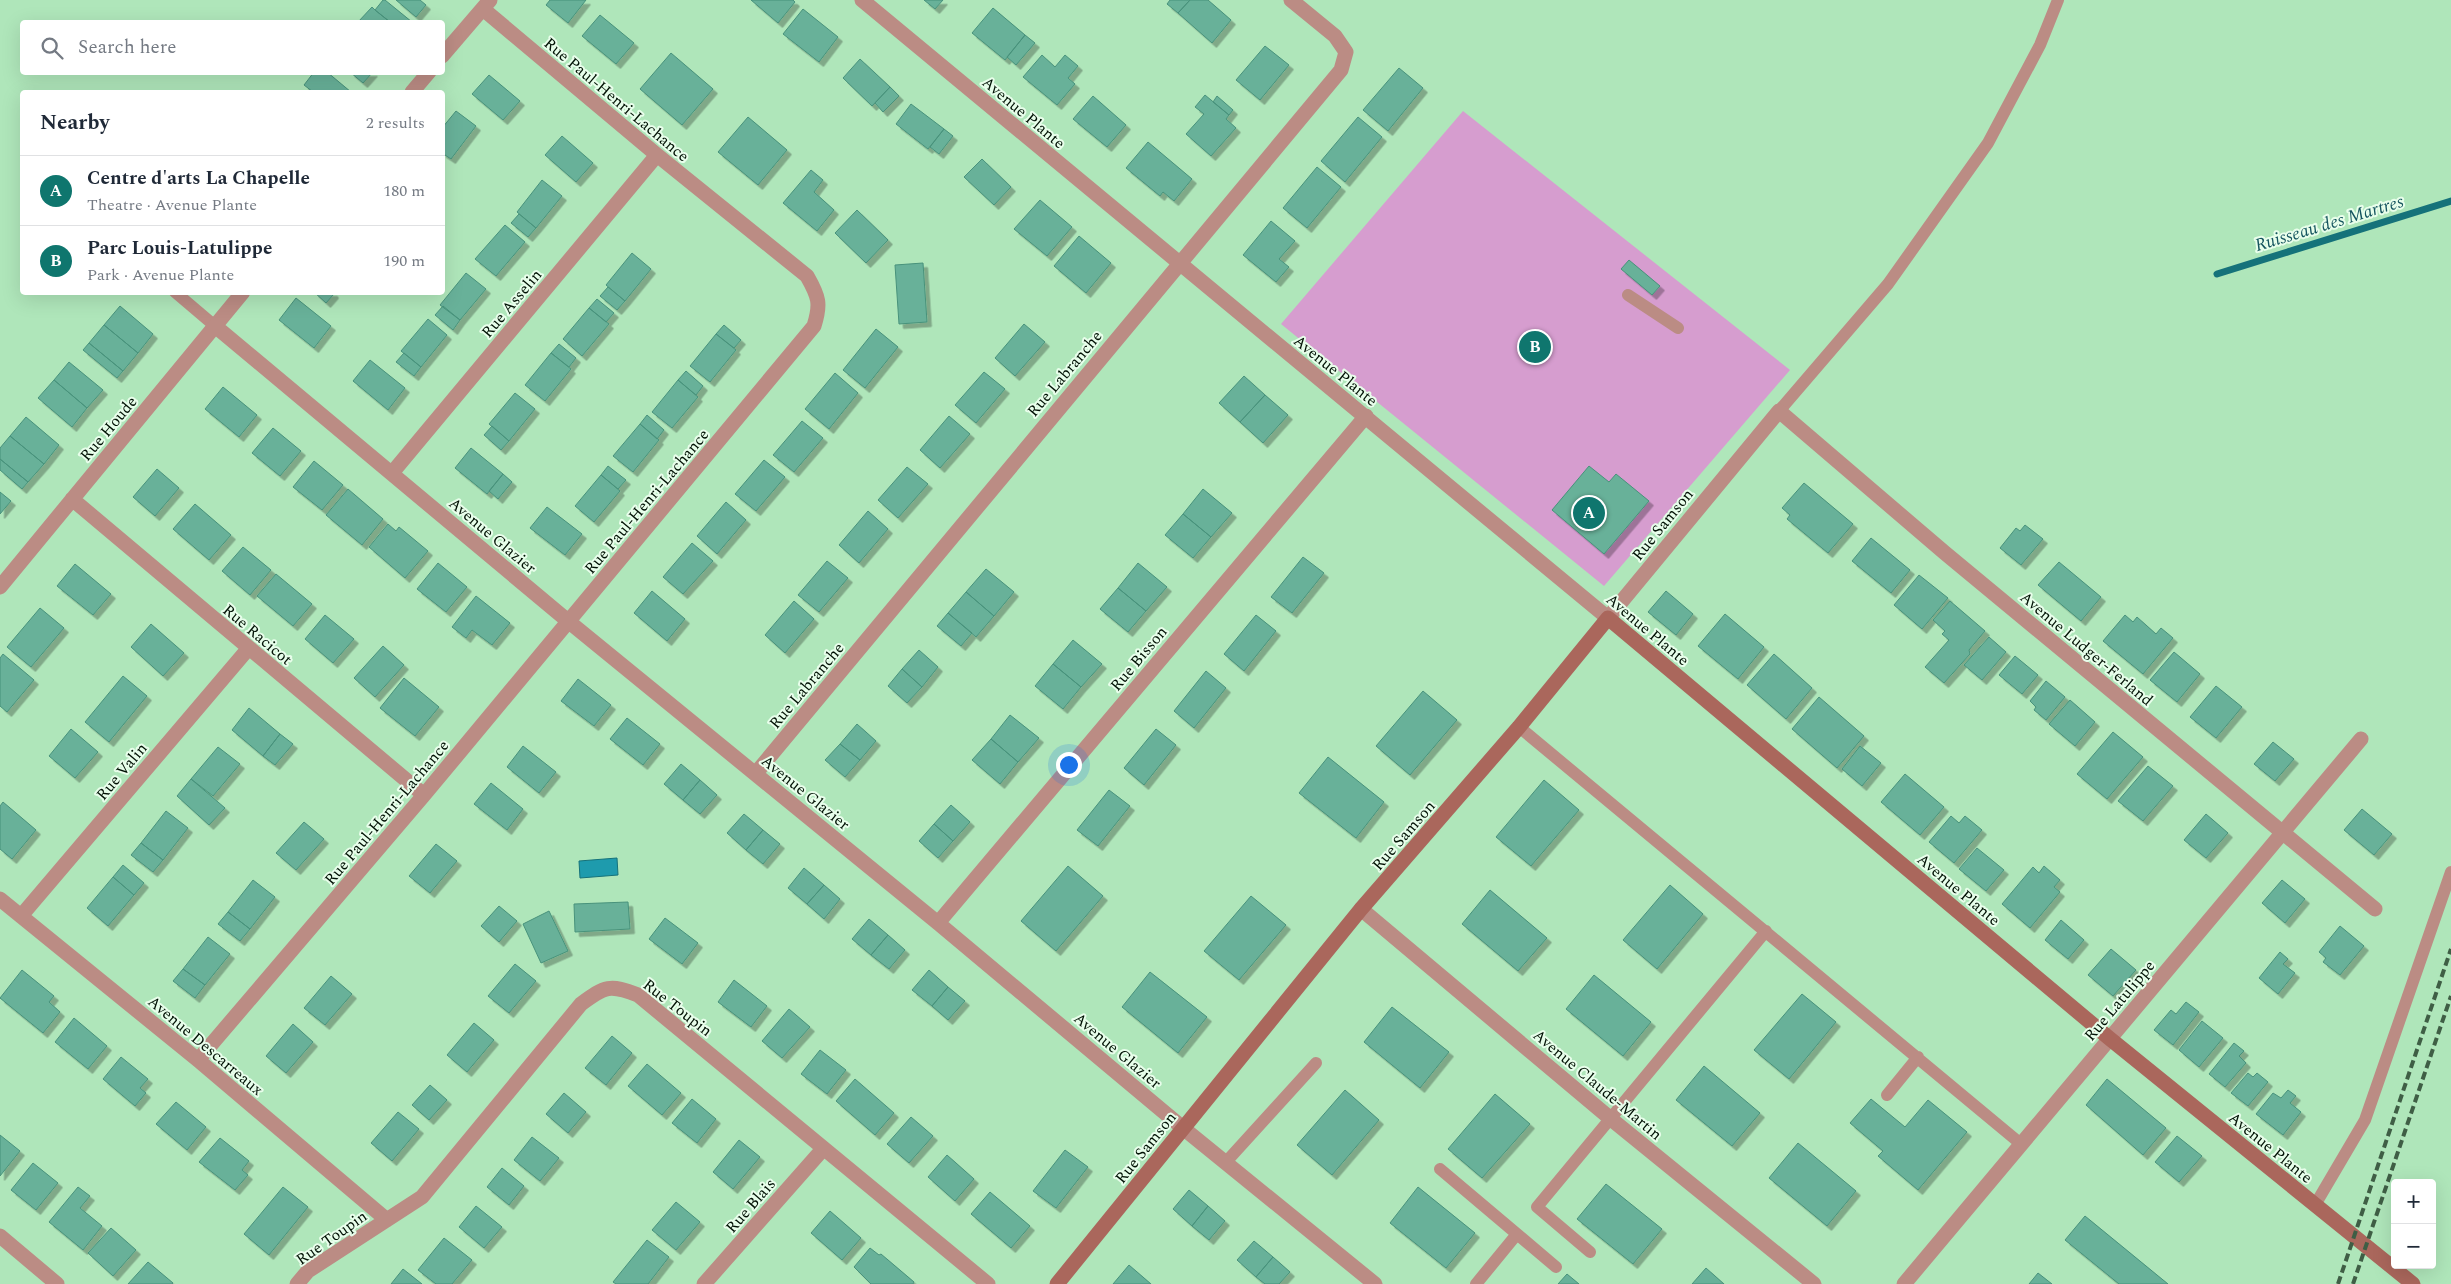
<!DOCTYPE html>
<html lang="en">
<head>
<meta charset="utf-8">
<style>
	:root { --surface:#fff; --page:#f2f2f3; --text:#1f2937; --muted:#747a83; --line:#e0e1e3; --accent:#0f766e }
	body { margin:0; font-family:Spectral,serif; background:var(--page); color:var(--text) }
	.controls { position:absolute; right:15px; bottom:15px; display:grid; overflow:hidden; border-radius:5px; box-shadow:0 5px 20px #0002 }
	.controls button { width:45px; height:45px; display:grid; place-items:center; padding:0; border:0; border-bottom:1px solid var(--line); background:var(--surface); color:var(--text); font:25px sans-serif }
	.you { position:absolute; left:1068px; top:764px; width:18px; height:18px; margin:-12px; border:4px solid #fff; border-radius:50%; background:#1a73e8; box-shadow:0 0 0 8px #1a73e833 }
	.badge { display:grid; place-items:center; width:32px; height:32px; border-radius:50%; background:var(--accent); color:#fff; font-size:16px; font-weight:700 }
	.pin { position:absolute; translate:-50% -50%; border:2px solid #fff; box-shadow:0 1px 5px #0006 }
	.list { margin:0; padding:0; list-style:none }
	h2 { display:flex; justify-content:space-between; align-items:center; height:65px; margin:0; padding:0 20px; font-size:21px }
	h2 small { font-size:16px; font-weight:400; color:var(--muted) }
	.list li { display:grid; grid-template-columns:32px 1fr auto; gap:15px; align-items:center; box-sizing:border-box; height:70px; padding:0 20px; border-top:1px solid var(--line) }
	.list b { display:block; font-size:19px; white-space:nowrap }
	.list p { margin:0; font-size:16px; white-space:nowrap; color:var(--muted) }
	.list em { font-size:16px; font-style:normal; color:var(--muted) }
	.icon { flex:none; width:28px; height:28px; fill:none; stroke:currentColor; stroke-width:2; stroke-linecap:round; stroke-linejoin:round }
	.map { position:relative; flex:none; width:2451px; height:1284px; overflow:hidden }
	.search { position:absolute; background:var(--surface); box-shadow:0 5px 20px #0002; left:20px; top:20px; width:425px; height:55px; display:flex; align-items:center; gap:12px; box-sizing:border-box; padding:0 18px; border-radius:5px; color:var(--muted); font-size:19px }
	.panel { position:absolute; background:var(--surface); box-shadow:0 5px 20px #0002; left:20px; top:90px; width:425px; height:205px; border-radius:5px }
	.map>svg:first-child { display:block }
	.green { fill:#d69dcf }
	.water { fill:#1e9bad; stroke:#15727a }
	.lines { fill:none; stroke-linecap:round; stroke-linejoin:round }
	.stream { stroke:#15727a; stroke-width:7 }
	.building { fill:#67b199; stroke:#48927b; filter:url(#shadow) }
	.lane { stroke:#bb8c84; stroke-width:12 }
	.street { stroke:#bb8c84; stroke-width:15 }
	.secondary { stroke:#aa675c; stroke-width:15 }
	.rail { stroke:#3f5e45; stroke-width:4; stroke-dasharray:8 4; stroke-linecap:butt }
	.labels { text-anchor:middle; stroke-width:4; stroke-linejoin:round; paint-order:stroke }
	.street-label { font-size:16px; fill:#001104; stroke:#e8feeb }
	.water-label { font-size:18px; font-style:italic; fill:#14545e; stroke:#e8feeb }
</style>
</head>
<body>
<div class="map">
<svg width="2451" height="1284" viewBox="0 0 2451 1284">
	<defs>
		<filter id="shadow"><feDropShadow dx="4.5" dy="4.5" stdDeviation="0" flood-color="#0004"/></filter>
	</defs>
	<rect width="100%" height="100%" fill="#afe6ba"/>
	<path class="green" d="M1463,111L1790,370L1604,586L1281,324Z"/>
	<path class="water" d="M617,858L618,875L580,878L579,861Z"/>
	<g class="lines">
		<path class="stream" d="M2217,274L2451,201"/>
	</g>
	<path class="building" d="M383,0H385L412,22H390L375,10Z
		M396,0H420L426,5L416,17Z
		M550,0H586L568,23L546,5Z
		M751,0H793L795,2L778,23Z
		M924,0H943L935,9Z
		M1170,0H1190L1178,13L1167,4Z
		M1190,0H1208L1231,20L1212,43L1178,13Z
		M372,7L375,10L390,22H358Z
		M993,8L1025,35L1005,60L972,33Z
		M803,9L838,37L819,62L783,34Z
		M600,15L634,43L616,64L582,36Z
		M1025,35L1035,43L1016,65L1007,57Z
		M1265,46L1289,65L1260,100L1236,80Z
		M671,53L713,89L682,125L640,89Z
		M1042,55L1055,67L1065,55L1078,66L1068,78L1075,84L1057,105L1023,77Z
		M860,59L890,87L872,106L843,78Z
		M1399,68L1423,88L1388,131L1363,110Z
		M314,72H327L351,92H313L304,85Z
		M350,72H373L363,83Z
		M489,75L520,101L503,120L472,94Z
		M890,87L899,96L883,112L875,103Z
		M1205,95L1229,115L1226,119L1236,128L1211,156L1186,134L1204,114L1195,107Z
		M1093,96L1126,125L1107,147L1073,119Z
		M1217,96L1233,110L1229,115L1213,102Z
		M911,104L944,129L928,149L896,124Z
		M456,111L476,126L451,159L442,153V128Z
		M748,117L787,150L758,185L718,152Z
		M1358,117L1382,137L1345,182L1321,161Z
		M944,129L953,136L939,154L930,147Z
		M562,136L593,163L576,182L545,155Z
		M1148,142L1192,179L1174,201L1163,192L1160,196L1126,168Z
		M982,159L1011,187L994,205L964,177Z
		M1317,167L1341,187L1307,228L1283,208Z
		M811,170L823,180L814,192L834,210L817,231L783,203Z
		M542,180L562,196L536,228L517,212Z
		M1040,200L1072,227L1047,256L1014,229Z
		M857,210L888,240L866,263L835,233Z
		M519,214L536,228L528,237L511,223Z
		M1271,221L1295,241L1279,259L1289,267L1276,282L1243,255Z
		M505,225L525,242L496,276L475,259Z
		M1079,236L1111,263L1086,293L1054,266Z
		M632,253L651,269L625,301L606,285Z
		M1629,260L1660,286L1652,295L1621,269Z
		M923,263L927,322L899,324L895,265Z
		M466,273L486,289L460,320L440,305Z
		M608,287L625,301L617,310L600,296Z
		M314,292H333L334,294L326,303Z
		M296,298L331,326L314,348L279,320Z
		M597,299L614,313L606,322L589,308Z
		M120,306L153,334L138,353L104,325Z
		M443,306L460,320L453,330L435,315Z
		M589,308L609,324L582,356L563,339Z
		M428,319L447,335L421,367L401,351Z
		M1024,324L1045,342L1015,376L995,358Z
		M104,325L138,353L123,371L89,343Z
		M724,325L741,340L734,348L716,334Z
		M876,329L898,347L865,388L843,370Z
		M716,334L736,350L710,382L690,366Z
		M89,343L123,371L117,378L83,350Z
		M559,344L576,358L569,367L551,353Z
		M404,353L421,367L414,376L396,362Z
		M551,353L571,369L545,401L525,385Z
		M370,360L405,388L388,410L353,381Z
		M69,362L103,390L87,408L54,380Z
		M686,371L703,386L696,395L678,380Z
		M984,372L1005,389L976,423L955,405Z
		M835,373L858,393L829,429L805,409Z
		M1244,376L1265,395L1240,422L1219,403Z
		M54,380L87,408L72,427L38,398Z
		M678,380L698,397L672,428L652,412Z
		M223,387L257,415L239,437L205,409Z
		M515,393L535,409L509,441L489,424Z
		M1265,395L1288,415L1263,443L1240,422Z
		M647,415L664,430L657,439L640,424Z
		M949,416L970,434L940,468L920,450Z
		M26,417L59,445L44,464L10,436Z
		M802,421L823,438L794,472L773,455Z
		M640,424L659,440L633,472L613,456Z
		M492,426L509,441L501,450L484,435Z
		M273,428L301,451L280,476L252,453Z
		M10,436L44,464L28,482L0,459V448Z
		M471,448L503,474L487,494L455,468Z
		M0,459L28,482L22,489L0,470Z
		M764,460L785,477L756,511L735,494Z
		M314,461L343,485L322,510L293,487Z
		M608,466L626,480L618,489L601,475Z
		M1589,466L1609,482L1616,474L1649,501L1604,554L1552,510Z
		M907,467L928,484L898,518L878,500Z
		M157,469L179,488L155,516L133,497Z
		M503,474L512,482L498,499L489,491Z
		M601,475L620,491L594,522L575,506Z
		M1804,483L1853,524L1828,553L1787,519L1790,515L1782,508Z
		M348,489L383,519L362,545L326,515Z
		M1203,489L1232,513L1211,537L1183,514Z
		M0,492L11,501L0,514Z
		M726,502L746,520L717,554L697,536Z
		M195,504L231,535L209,560L173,529Z
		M547,507L582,534L565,555L530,528Z
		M868,511L888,529L859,563L839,545Z
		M1183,514L1211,537L1193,558L1165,535Z
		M388,524L396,531L399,527L428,551L405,578L369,547Z
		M2025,525L2043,539L2021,565L2000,548L2016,528L2020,531Z
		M1871,538L1910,570L1891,593L1852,561Z
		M692,543L713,561L683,594L663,577Z
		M243,547L271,570L250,595L222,571Z
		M1303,557L1324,573L1292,613L1271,597Z
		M827,561L848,578L819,612L798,595Z
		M2059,562L2101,597L2081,621L2038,585Z
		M438,563L467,587L446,612L417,589Z
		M1138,563L1167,587L1146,611L1118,588Z
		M75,564L111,594L93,615L57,586Z
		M986,569L1014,592L994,616L966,592Z
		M276,574L312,604L293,626L257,596Z
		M1919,575L1948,598L1922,629L1894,605Z
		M1118,588L1146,611L1128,632L1100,609Z
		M652,591L685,619L667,641L634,613Z
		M1666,591L1693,614L1676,635L1648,612Z
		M966,592L994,616L976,637L948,613Z
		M476,596L510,623L492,645L472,630L466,638L452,627Z
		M794,601L814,619L785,653L765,635Z
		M1950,601L1985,631L1969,650L1970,654L1944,683L1925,667L1949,640L1942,634L1945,631L1933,620Z
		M40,608L64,628L31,667L7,647Z
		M948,613L972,633L961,646L937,626Z
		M1725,614L1764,647L1738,679L1698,646Z
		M325,615L354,639L333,663L305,639Z
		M1256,615L1276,631L1244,671L1224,654Z
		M2125,615L2133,622L2137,617L2156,634L2161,628L2173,638L2143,674L2103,641Z
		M151,624L184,653L163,676L131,647Z
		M1989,637L2006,652L1982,680L1964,665Z
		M1073,640L1102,664L1081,687L1053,664Z
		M383,646L404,665L375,697L354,678Z
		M919,650L938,667L922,687L902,669Z
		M2174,652L2200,674L2177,702L2150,680Z
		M3,654L34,680L7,712L0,706V658Z
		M1774,654L1812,688L1786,719L1747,685Z
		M2015,656L2038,675L2022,694L1999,675Z
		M1053,664L1081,687L1063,709L1035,686Z
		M902,669L922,687L907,703L888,686Z
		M1206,671L1226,688L1194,728L1174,711Z
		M123,676L147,696L109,742L85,722Z
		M404,678L439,707L415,736L380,708Z
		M578,679L611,705L594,726L561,701Z
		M2046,681L2065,697L2046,720L2034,710L2036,707L2030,701Z
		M2216,686L2242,707L2216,738L2190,717Z
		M1423,691L1457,720L1410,775L1376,746Z
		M1819,697L1864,736L1837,768L1792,729Z
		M2070,700L2095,722L2075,746L2049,724Z
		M249,708L280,734L263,756L232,730Z
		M1010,715L1039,738L1018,762L991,739Z
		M627,718L660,744L643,765L610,739Z
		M857,724L876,741L860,760L840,744Z
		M71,729L98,752L75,778L49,756Z
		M1156,729L1176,745L1144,785L1124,768Z
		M2113,732L2143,757L2107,799L2077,774Z
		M280,734L293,744L275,765L263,756Z
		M991,739L1018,762L1000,784L972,760Z
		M2273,742L2294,759L2275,781L2254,764Z
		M840,744L860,760L845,777L825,760Z
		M523,746L556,772L539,793L507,767Z
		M1860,746L1881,763L1862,786L1842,769Z
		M218,747L240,764L213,796L191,779Z
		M1328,757L1384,802L1356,838L1299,793Z
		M681,764L700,780L683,800L664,784Z
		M2148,766L2173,786L2143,821L2118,801Z
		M1905,774L1944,807L1920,835L1881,802Z
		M191,779L225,808L209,825L177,796Z
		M700,780L717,795L700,814L683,800Z
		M1544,780L1579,810L1531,866L1496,837Z
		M491,783L523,809L507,830L474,804Z
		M1109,790L1130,806L1098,846L1077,830Z
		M3,802L36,830L12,859L0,849V806Z
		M951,805L970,822L953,841L934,824Z
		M2362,809L2392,834L2374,855L2344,830Z
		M166,811L188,828L163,860L141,843Z
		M744,814L763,830L746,850L727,833Z
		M2206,814L2228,833L2206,858L2184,840Z
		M1951,816L1959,823L1965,816L1982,830L1954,863L1929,842Z
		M304,822L324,839L296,870L276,853Z
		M934,824L953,841L938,858L919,841Z
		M763,830L780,844L763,864L746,850Z
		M141,843L163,860L153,872L131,855Z
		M436,844L457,861L430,893L409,876Z
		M1977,848L2004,870L1986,891L1959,869Z
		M123,865L144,883L134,895L113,877Z
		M1068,866L1103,896L1056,951L1021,921Z
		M2044,866L2060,880L2054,887L2060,892L2030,928L2002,904L2033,867L2039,873Z
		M804,868L824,885L807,904L788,888Z
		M113,877L134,895L108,926L87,908Z
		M253,880L275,897L250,929L228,912Z
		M2282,880L2305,899L2285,923L2262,903Z
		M824,885L840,899L824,919L807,904Z
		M1670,885L1703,914L1657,969L1623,940Z
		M1490,890L1547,938L1518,971L1462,924Z
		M1251,896L1286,925L1239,980L1204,951Z
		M628,902L630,929L575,932L574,904Z
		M499,906L517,921L499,942L481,926Z
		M549,911L568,951L541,963L523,924Z
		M228,912L250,929L240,941L218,924Z
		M665,918L698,943L682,964L649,939Z
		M869,919L888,935L871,955L852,939Z
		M2061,920L2084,940L2068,959L2045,940Z
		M2340,926L2364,946L2340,975L2323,962L2326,958L2319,952Z
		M888,935L905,950L889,969L871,955Z
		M208,937L230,954L205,985L183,969Z
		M2111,949L2136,970L2113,996L2088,975Z
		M2280,952L2288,959L2283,964L2295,973L2278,994L2259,978Z
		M515,964L536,981L509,1013L488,996Z
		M183,969L205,985L195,998L173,981Z
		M22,970L54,996L49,1002L60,1012L43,1033L0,998Z
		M929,970L948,987L932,1006L912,990Z
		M1150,972L1207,1017L1178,1053L1122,1007Z
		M1594,975L1651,1022L1623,1056L1566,1009Z
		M331,976L352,994L325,1025L304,1008Z
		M734,980L767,1006L751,1027L718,1002Z
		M948,987L965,1001L948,1020L932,1006Z
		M1802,994L1836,1022L1789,1079L1754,1050Z
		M2186,1002L2199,1012L2173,1045L2154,1030L2171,1010L2176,1014Z
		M1392,1007L1449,1052L1420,1088L1364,1042Z
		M789,1009L810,1027L782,1058L762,1041Z
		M74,1018L107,1046L88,1069L55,1042Z
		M2202,1021L2223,1038L2199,1067L2179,1050Z
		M474,1023L494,1040L467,1072L447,1055Z
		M293,1024L313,1042L286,1073L266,1056Z
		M612,1036L632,1053L606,1085L585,1068Z
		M2234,1043L2244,1051L2239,1056L2246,1063L2225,1087L2209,1074Z
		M820,1050L846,1070L827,1094L801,1074Z
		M121,1057L148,1079L140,1088L146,1093L135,1106L103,1079Z
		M647,1064L681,1093L662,1115L628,1086Z
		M1704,1066L1760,1113L1732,1146L1676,1100Z
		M2248,1073L2253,1077L2257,1073L2268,1082L2248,1106L2231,1093Z
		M855,1079L894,1113L875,1135L836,1101Z
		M2107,1079L2166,1128L2143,1155L2086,1105Z
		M430,1085L447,1100L429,1120L412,1105Z
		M1345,1090L1379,1120L1332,1175L1297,1145Z
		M2288,1090L2296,1096L2290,1103L2301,1112L2283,1135L2256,1114L2273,1093L2281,1098Z
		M564,1093L586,1112L568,1133L546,1114Z
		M1495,1094L1530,1124L1482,1178L1448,1149Z
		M692,1099L716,1119L697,1143L672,1123Z
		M1871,1099L1905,1127L1928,1100L1967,1132L1918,1190L1878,1156L1883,1151L1850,1123Z
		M176,1102L206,1127L187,1150L156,1124Z
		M398,1112L419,1129L392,1161L371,1143Z
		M911,1117L933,1136L909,1163L887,1144Z
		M0,1135L20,1151L0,1176Z
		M2177,1136L2202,1156L2179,1182L2155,1162Z
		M532,1137L559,1158L540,1181L514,1160Z
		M220,1138L249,1161L242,1170L248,1175L235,1190L199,1162Z
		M739,1140L760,1157L733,1189L713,1172Z
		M1798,1143L1856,1191L1827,1226L1769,1178Z
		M1065,1150L1088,1167L1056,1208L1033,1191Z
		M947,1155L974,1179L955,1201L928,1177Z
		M33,1163L58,1183L36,1210L11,1190Z
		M502,1168L524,1186L509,1205L487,1187Z
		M1606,1184L1662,1229L1633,1264L1577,1219Z
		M78,1187L90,1196L80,1208L102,1226L83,1250L49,1222Z
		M283,1187L308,1207L269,1255L244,1234Z
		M1418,1187L1475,1233L1446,1268L1390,1223Z
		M1189,1190L1208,1206L1192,1226L1173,1209Z
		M990,1192L1030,1226L1011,1248L971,1214Z
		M676,1202L700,1222L676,1250L652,1230Z
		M476,1206L502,1227L484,1248L459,1227Z
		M1208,1206L1225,1221L1209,1240L1192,1226Z
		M830,1211L861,1238L842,1260L811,1233Z
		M2085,1216L2168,1284H2119L2065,1240Z
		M111,1228L136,1250L113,1276L88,1253Z
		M444,1238L472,1260L452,1284H436L418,1270Z
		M647,1240L669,1257L648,1284H616L613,1282Z
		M1254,1241L1273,1257L1256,1277L1237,1260Z
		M870,1248L879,1255L881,1254L914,1282L913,1284H871L854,1267Z
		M1273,1257L1290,1272L1279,1284H1265L1256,1277Z
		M148,1262L173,1283L172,1284H128Z
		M1129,1265L1151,1284H1113Z
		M1706,1268L1724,1284H1692Z
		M403,1269L422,1284H391Z
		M2038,1273L2052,1284H2029Z
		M1567,1274L1579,1284H1558Z"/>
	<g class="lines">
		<path class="lane" d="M175,292L215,326
			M1628,295L1678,328
			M1779,411L1888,284L1988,143L2040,45L2058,0
			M1519,727L2021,1144
			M1887,1095L1918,1057
			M1226,1162L1316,1063
			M1440,1169L1556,1267
			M2315,1205L2365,1120L2451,872
			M1590,1252L1537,1207L1766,931
			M1476,1284L1517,1234"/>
		<path class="street" d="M862,0L1608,618L1779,411L1945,553L2375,909
			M442,56L490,0
			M412,92L429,72
			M215,326L568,621L938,923L1183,1128L1375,1284
			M392,473L657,155
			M72,499L424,795
			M0,587L243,292
			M756,773L1341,70L1346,52L1335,36L1291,0
			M0,899L198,1060L387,1220
			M1361,909L1611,1119L1814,1284
			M21,916L248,649
			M938,923L1366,416
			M198,1060L424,795L814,326C821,304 819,297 807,276L657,155L483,9
			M0,1236L57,1284
			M297,1284L308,1271L422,1197L581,1004C605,986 610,984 638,995L988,1284
			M704,1284L823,1149
			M1904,1284L2361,739"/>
		<path class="secondary" d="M1057,1284L1361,909L1519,727L1608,618L2109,1038L2413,1284"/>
		<path class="rail" d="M2338,1284L2451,949
			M2353,1284L2451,996"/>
	</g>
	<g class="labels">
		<g class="street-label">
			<text transform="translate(617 99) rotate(40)" y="6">Rue Paul-Henri-Lachance</text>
			<text transform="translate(1024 112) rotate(40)" y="6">Avenue Plante</text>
			<text transform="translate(511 303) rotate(-50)" y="6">Rue Asselin</text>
			<text transform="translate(1336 370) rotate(39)" y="6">Avenue Plante</text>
			<text transform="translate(1064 373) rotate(-50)" y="6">Rue Labranche</text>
			<text transform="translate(108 428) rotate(-50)" y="6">Rue Houde</text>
			<text transform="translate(646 501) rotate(-50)" y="6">Rue Paul-Henri-Lachance</text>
			<text transform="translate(1662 524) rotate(-51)" y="6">Rue Samson</text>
			<text transform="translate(493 535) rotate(40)" y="6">Avenue Glazier</text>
			<text transform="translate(1648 629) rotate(40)" y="6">Avenue Plante</text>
			<text transform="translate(258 634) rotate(40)" y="6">Rue Racicot</text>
			<text transform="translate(2087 648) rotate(40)" y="6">Avenue Ludger-Ferland</text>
			<text transform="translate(1138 658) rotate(-50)" y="6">Rue Bisson</text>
			<text transform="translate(806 685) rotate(-50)" y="6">Rue Labranche</text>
			<text transform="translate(121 771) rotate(-50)" y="6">Rue Valin</text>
			<text transform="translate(806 792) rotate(39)" y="6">Avenue Glazier</text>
			<text transform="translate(386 812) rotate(-50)" y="6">Rue Paul-Henri-Lachance</text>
			<text transform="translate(1403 835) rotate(-49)" y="6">Rue Samson</text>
			<text transform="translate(1959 889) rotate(40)" y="6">Avenue Plante</text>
			<text transform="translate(2119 1000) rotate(-50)" y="6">Rue Latulippe</text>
			<text transform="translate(678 1007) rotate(38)" y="6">Rue Toupin</text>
			<text transform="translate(206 1045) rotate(40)" y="6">Avenue Descarreaux</text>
			<text transform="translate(1118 1050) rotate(40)" y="6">Avenue Glazier</text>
			<text transform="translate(1598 1084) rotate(40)" y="6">Avenue Claude-Martin</text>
			<text transform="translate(1145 1147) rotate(-51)" y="6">Rue Samson</text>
			<text transform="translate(2271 1147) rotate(39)" y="6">Avenue Plante</text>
			<text transform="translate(750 1205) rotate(-49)" y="6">Rue Blais</text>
			<text transform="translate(331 1237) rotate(-35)" y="6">Rue Toupin</text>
		</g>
		<g class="water-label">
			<text transform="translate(2329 223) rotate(-17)" y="6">Ruisseau des Martres</text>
		</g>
	</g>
</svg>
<div class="controls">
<button>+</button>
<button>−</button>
</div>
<div class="you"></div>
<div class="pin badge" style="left:1589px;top:513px">A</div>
<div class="pin badge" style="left:1535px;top:347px">B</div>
<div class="search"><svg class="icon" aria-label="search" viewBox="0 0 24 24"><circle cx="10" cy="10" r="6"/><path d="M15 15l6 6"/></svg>Search here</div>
<section class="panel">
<h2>Nearby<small>2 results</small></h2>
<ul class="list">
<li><span class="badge">A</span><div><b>Centre d'arts La Chapelle</b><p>Theatre · Avenue Plante</p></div><em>180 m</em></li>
<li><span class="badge">B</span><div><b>Parc Louis-Latulippe</b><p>Park · Avenue Plante</p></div><em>190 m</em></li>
</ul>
</section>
</div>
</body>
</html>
